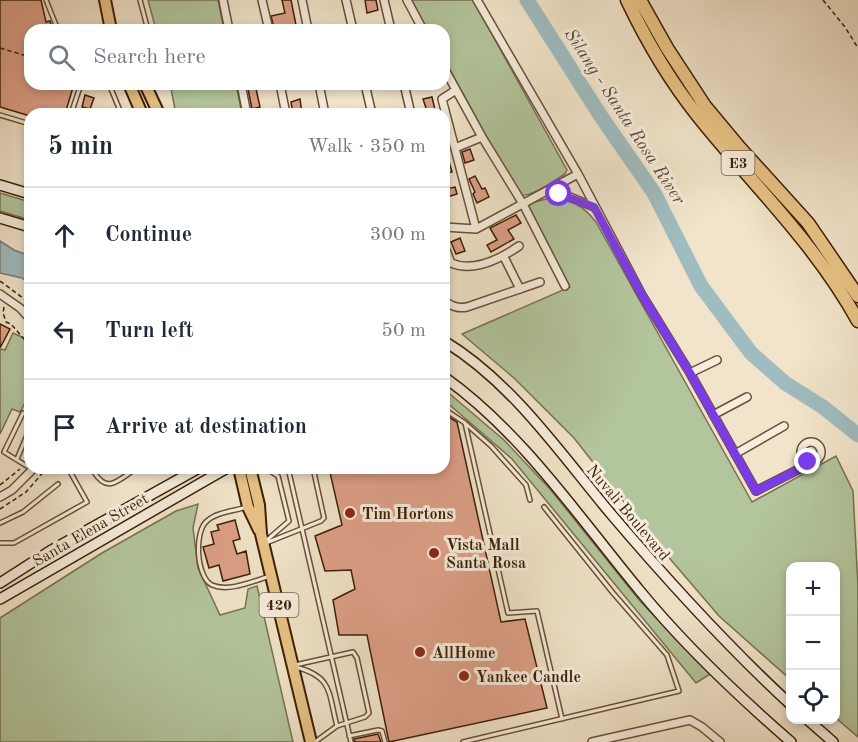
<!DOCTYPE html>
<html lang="en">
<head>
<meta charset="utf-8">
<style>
	:root { --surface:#fff; --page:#f6f6f7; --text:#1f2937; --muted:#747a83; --line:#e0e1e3 }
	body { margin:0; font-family:"Old Standard TT",serif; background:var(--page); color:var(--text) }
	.controls { position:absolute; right:18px; bottom:18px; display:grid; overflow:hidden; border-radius:12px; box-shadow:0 3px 9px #0003 }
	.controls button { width:54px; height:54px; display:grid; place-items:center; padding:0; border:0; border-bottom:2px solid var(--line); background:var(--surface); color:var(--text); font:30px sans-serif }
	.stop { position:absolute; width:18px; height:18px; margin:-14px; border:4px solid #7c3aed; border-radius:50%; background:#fff }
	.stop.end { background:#7c3aed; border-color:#fff; box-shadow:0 2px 6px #0008 }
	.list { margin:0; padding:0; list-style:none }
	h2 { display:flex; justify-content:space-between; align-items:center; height:78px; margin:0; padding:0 24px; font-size:26px }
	h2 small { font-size:20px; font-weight:400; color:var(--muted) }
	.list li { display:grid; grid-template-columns:39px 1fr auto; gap:18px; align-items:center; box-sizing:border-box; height:96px; padding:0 24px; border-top:2px solid var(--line) }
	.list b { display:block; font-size:22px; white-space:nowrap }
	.list em { font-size:20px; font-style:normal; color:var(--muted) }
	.icon { flex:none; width:33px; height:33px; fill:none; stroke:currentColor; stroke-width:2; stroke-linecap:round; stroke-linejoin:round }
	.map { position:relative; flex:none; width:858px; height:742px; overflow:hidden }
	.search { position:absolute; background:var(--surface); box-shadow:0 3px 9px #0003; left:24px; top:24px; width:426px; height:66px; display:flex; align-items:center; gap:15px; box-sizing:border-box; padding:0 21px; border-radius:18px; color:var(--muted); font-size:22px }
	.panel { position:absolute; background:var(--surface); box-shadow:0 3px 9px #0003; left:24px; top:108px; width:426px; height:366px; border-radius:18px }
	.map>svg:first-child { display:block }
	.green { fill:#b3c59c; stroke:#787250; stroke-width:1.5 }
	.water { fill:#9fbcc0; stroke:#777d75; stroke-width:1.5 }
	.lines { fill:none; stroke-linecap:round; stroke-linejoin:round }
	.river { stroke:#9fbcc0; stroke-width:15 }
	.building { fill:#dea088; stroke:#3c1f05; stroke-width:1.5 }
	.lane-casing { stroke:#695036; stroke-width:6 }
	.street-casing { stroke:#695036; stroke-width:10 }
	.secondary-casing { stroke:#3c1f05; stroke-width:12 }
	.primary-casing { stroke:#3c1f05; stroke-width:14 }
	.highway-casing { stroke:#3c1f05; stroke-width:15 }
	.path { stroke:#3c1f05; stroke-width:1.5; stroke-dasharray:4.5 3; stroke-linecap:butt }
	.lane { stroke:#f6eddd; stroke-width:3 }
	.street { stroke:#f6eddd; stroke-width:7 }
	.secondary { stroke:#f6eddd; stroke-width:9 }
	.primary { stroke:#e8c285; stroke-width:10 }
	.highway { stroke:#e8c285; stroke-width:12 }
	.route { stroke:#7c3aed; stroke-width:8 }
	.poi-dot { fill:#8f2418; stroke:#f6eddd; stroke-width:2 }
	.labels { text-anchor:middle; stroke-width:6; stroke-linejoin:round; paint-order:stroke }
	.shield { fill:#f6eddd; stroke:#745d46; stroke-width:1.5 }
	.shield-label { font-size:15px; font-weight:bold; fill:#3c1f05 }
	.street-label { font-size:16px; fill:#3c1f05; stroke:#f6eddd }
	.poi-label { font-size:16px; font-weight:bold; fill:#3c1f05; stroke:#f6eddd; text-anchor:start }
	.water-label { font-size:18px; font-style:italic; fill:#5a4e3d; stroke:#f6eddd }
</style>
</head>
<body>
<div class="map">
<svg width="858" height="742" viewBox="0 0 858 742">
	<rect width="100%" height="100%" fill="#f1e4ca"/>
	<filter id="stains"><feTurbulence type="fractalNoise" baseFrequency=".00333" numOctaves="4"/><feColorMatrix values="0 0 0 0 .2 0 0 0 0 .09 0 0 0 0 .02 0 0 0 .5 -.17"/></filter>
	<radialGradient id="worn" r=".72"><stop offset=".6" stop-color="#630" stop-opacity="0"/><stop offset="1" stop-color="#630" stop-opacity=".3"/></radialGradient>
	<path class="green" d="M148,0H218L224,30H156Z
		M411,0H473L567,170L565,174C551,182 536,195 519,196L444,59V30H428Z
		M170,84H236L242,114H176Z
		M0,193L30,202V220L0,211Z
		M550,198C572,201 581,203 596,222L752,502L836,456L853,491L858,587V737L836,718V566H790V679L719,616L653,539L574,438L514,378L462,334L570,287L529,214L527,207L531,203Z
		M13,333L24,338L27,333L30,336V404L25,403L20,412L12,409L0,434V351L1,349L5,350Z
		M444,389L504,440L550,489L640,601L710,674L696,683L512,459L444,400Z
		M198,504L193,528L198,568L220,615L245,608L248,589L257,586L293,742H0V618L102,553L176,511Z"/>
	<path class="water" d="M0,241L14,250L30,256V284L22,278L0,273Z"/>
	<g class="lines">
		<path class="river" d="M527,0L600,115L654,193L701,286L751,353L785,383L823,407L858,435"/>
	</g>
	<path class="building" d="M0,0H41L46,22L50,21L53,30H30V84H74L65,114H30V116L0,107Z
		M282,0H291L297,30H288L287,25L274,28L271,16L285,13Z
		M365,0H376L378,10L367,13Z
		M247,84H255L260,107L252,109Z
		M85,95L94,98L90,109L82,107Z
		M432,97L436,114H428L423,99Z
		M300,99L302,114H293L291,102Z
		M470,149L474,160L465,163L462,152Z
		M446,151L452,172L444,174V152Z
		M475,176L482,189L485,188L489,197L477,203L473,194L475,192L469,179Z
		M455,187L457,194L447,197L445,189Z
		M516,215L521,223L508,230L514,239L491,252L487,245L497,240L490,228Z
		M460,238L465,251L456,254L451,242Z
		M0,324L10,329L0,348Z
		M444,414L457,422L501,622L525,619L547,708L389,742L367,635H339L333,600L355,589L351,570L325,571L315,536L342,525L329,468H444Z
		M235,520L240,539L233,541L237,554L246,551L250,574L223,581L219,565L209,568L203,547L214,544L211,532L219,530L217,525Z
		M378,734L381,742H355L354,739Z"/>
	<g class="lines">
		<g class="lane-casing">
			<path id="lane" d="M46,0L58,30
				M140,0L148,30
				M109,84L121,113
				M71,114L81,84
				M0,115L30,124
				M444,409L465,423L491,446L526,485L530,500
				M30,416L23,413L4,452L30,468
				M465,423L508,613L537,611L562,719
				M17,459L30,428
				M96,468L94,472C108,495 119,479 137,468
				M265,468L278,476L289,521L267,540
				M288,468L351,742
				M247,507C234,511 217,512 207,521C194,531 196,577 212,585C228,592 251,582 267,577
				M0,523L23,512L58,484
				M0,543H14L87,502L68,468
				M266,543L321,521L324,518L313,468
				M295,665L353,652L357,658L369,713L365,717L337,726L315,742
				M296,667C333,677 328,692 337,726
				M349,736L378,730L382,731L385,742
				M463,742L679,691L667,655L613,593L544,507"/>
		</g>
		<g class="street-casing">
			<path id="street" d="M223,0L229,30
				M262,0L269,30
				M302,0L308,30
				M346,0L353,30
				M384,0L391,30
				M407,0L423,30
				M477,0L578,174L642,295L690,373L756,491L811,463
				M444,68L482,137L523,204L565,286
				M241,84L247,114
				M280,84L286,114
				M319,84L325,114
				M365,84L372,114
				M404,84L411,114
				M456,90L442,99L476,229
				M455,148L482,137
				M547,191L570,197L594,207
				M444,227L476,229L578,174
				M444,245L451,263C474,273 500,259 519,246
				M504,257L520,289
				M0,294L20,308L30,319
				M444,301C452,306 458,309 467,307L540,282
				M690,373L717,360
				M713,415L747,397
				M801 452a10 10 0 1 1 20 0a10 10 0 1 1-20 0Z
				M735,454L784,426
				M0,497L12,490L34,468
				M592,742L690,720L702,727L720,742"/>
		</g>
		<g class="secondary-casing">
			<path id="secondary" d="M0,185L30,194
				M0,218L30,227
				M444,341C513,383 560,453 611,514C668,581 726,645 790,704
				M444,377C522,432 580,519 640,591C685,646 737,695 791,742
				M0,583L50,551L199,468
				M0,599L227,468
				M808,720L833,742"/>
		</g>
		<g class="primary-casing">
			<path id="primary" d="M105,0L111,30
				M129,84L142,114
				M145,84L159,114
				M239,468L248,507L259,530
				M250,468L259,505L261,534L311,742"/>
		</g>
		<g class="highway-casing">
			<path id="highway" d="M627,0C646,40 670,81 698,116C753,185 815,243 858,321
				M640,0L667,48L705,106L740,148L808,223L858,296"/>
		</g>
		<path class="path" d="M823,0L845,27L858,48
			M0,48L30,57
			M0,281L23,298L30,305
			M4,307L3,313L6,322L11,324L24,339L30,336
			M25,459L30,451
			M0,485L20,469
			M0,509L26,492L47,468"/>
		<use href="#lane" class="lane"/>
		<use href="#street" class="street"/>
		<use href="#secondary" class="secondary"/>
		<use href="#primary" class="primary"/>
		<use href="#highway" class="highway"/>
	</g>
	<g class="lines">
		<path class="route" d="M559,194L594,207L642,295L690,373L756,491L811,463L808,462"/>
	</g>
	<g class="poi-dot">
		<circle cx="350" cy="513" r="6"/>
		<circle cx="434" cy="553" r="6"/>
		<circle cx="420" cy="652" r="6"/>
		<circle cx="464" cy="676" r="6"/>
	</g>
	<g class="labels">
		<g class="shield">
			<rect x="721.5" y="151" width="33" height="24" rx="4.5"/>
			<rect x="259.5" y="593" width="39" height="24" rx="4.5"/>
		</g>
		<g class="shield-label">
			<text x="738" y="168">E3</text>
			<text x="279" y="610">420</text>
		</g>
		<g class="street-label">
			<text transform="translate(629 512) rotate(50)" y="6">Nuvali Boulevard</text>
			<text transform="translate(90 529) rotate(-30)" y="6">Santa Elena Street</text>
		</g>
		<g class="poi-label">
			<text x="362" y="519">Tim Hortons</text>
			<text x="446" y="550">Vista Mall<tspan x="446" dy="18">Santa Rosa</tspan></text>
			<text x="432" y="658">AllHome</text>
			<text x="476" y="682">Yankee Candle</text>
		</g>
		<g class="water-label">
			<text transform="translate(625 116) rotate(57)" y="6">Silang - Santa Rosa River</text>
		</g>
	</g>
	<rect width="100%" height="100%" filter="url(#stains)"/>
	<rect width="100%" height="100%" fill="url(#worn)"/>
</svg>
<div class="controls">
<button>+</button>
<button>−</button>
<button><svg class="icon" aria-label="locate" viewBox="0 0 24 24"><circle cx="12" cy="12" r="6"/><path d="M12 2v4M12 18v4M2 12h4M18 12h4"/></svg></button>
</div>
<div class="stop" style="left:559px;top:194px"></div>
<div class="stop end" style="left:808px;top:462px"></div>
<div class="search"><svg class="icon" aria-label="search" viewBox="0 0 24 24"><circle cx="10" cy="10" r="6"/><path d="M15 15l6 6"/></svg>Search here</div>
<section class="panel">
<h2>5 min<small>Walk · 350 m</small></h2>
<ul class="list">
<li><svg class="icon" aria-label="ahead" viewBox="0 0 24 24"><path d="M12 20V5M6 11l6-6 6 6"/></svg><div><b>Continue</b></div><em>300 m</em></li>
<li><svg class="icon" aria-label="left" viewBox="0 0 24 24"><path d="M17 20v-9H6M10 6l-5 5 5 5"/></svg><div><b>Turn left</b></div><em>50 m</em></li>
<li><svg class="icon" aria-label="arrive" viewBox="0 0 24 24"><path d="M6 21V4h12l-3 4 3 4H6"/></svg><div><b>Arrive at destination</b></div></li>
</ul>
</section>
</div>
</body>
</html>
